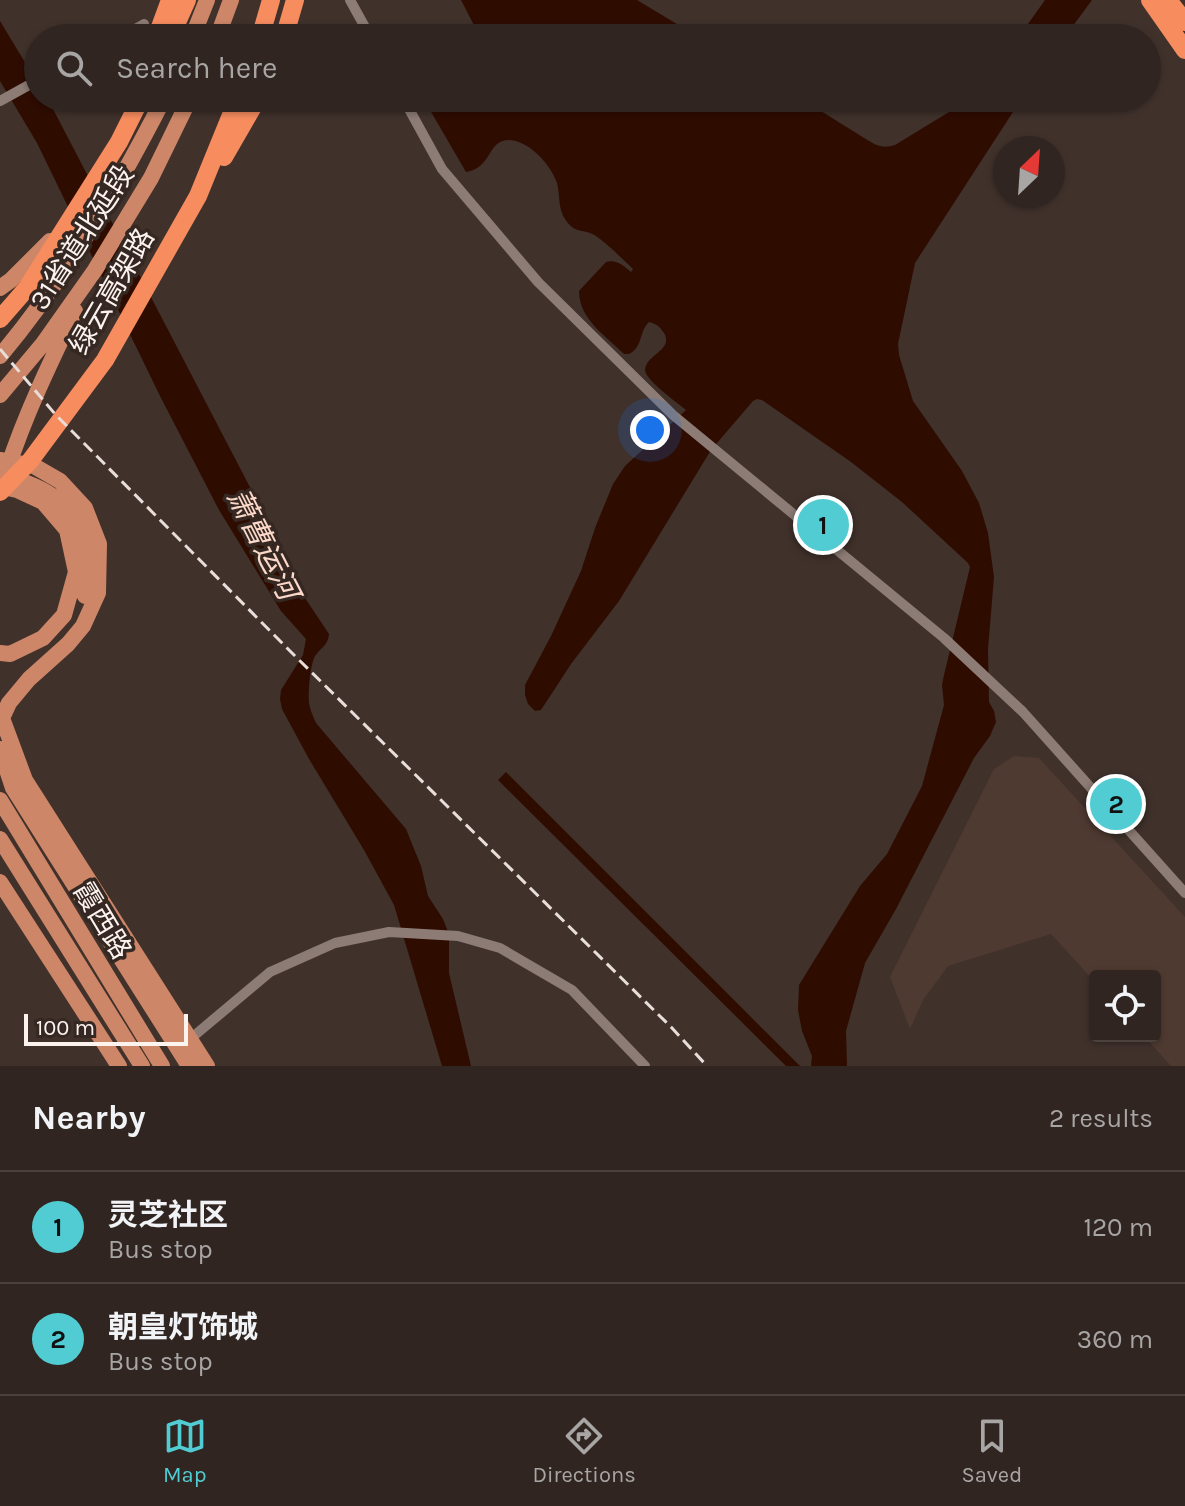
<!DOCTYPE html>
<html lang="en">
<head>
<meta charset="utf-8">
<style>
	:root { --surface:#302520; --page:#3c312d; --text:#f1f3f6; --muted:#a8a5a5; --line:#4b423e; --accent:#51ccd3 }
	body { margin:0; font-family:Karla,"Noto Sans SC",sans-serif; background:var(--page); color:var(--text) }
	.controls { position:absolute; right:24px; bottom:24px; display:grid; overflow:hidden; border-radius:8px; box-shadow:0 2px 6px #0004 }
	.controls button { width:72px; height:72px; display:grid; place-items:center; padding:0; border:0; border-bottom:2px solid var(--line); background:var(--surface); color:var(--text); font:40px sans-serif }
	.compass { position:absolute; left:993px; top:136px; width:72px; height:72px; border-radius:50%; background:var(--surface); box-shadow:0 2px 6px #0004; rotate:25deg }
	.scale { position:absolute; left:24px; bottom:20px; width:164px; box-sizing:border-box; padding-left:8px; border:4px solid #fcf2ee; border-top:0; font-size:22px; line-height:28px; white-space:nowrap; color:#fcf2ee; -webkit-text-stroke:6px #352721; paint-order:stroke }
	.you { position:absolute; left:650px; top:430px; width:28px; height:28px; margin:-20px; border:6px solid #fff; border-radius:50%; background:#1a73e8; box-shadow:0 0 0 12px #1a73e833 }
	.badge { display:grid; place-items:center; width:52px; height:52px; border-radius:50%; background:var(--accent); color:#111; font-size:26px; font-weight:700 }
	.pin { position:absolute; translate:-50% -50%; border:4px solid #fff; box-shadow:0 2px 8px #0006 }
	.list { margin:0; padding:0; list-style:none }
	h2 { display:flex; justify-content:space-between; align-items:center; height:104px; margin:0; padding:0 32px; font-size:34px }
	h2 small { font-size:26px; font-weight:400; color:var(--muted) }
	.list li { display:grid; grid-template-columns:52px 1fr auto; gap:24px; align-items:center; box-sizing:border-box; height:112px; padding:0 32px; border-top:2px solid var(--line) }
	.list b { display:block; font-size:30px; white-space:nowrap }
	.list p { margin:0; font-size:26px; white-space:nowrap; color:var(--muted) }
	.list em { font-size:26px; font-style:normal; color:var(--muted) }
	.icon { flex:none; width:44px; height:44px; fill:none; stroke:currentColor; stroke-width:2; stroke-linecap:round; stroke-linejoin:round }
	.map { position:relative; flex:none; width:1185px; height:1066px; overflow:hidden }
	.search { position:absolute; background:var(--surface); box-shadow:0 2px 6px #0004; left:24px; right:24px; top:24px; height:88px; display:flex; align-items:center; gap:20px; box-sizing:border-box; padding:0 28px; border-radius:44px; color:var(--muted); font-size:30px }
	.sheet { height:328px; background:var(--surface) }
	nav { display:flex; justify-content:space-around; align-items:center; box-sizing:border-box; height:112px; border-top:2px solid var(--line); background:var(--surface); font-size:22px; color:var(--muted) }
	nav a { display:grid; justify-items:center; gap:4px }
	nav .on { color:var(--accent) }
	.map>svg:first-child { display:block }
	.built { fill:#4f3a31 }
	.water { fill:#2f0c00 }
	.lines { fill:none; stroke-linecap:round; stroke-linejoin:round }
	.street { stroke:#8d7c75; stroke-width:10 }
	.primary { stroke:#cd8668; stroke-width:16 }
	.highway { stroke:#f78c5f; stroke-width:18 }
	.rail { stroke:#e8ded9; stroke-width:3; stroke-dasharray:12 6; stroke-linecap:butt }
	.labels { text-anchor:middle; stroke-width:7; stroke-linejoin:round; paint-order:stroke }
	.street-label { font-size:28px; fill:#fcf2ee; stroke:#352721 }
	.water-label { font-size:30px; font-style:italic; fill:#fbd8c9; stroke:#352721 }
</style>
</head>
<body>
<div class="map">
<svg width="1185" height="1066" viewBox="0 0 1185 1066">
	<rect width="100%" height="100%" fill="#40312b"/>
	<path class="built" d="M1014,756L1039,758L1185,917V1066H1171L1144,1036H1155V976H1095V982L1051,934L948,966L923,1000L910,1029L890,977L994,769Z"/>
	<path class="water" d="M461,0H637L700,38H474L478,33Z
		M1045,0H1092L1064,38H1018Z
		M0,21L38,84V98H47L53,109L278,541L303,595L329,634C328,646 321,647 315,656C310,665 308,693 309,703C310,710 313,716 316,723L406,829L421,866L428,896L443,919L449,934V973L471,1066H442L394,905L364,850L309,759L282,709L280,699L281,690L303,655L306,639L281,611L219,510L160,396L37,143L0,81Z
		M423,98H800L869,141C879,147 884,148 895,145L972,98H1022L915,263L898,344L899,355L913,401L962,471L979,503L988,533L994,577L988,649L989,702L994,711L996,722L990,736L974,758L896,909L865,963L846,1031L847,1066H811L812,1056L802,1031L798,1010L799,985L860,886L887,854L922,786L944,705L942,685L944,675L970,567L968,563L902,502L851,462L762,400L757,399L753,401L711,450L619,601L571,664L541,710L535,711L528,704L525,695V685L551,636L581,571L595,528L613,484L625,466L686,410C678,403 645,380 645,370C646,354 674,350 664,333C660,327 657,324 649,322C639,331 643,347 629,354H624C606,336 579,319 579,291L606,262C616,259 624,266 631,272L633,269C621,258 609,245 596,236C584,228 575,235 565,219C558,209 560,195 557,183C551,165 529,140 508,140C487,141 492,168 466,172Z
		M506,772L799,1065L801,1066H786L498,780Z"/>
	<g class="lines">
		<path class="street" d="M350,0L371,38
			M119,38L144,24
			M403,98L442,169L538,282L673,415L944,638L1023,712L1185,893
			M0,101L38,80
			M189,1040L270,972L335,943L389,932L458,936L500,948L572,990L645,1066"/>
		<path class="primary" d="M192,38L207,0
			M217,38L231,0
			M0,288L11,280L50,241
			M0,356C65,279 118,188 164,98
			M0,395L42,345L95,270L151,178L190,98
			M0,460L34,466L60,481L85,508L99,544L98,593L83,626L68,644L29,679L9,703L2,718L25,780L207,1066
			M7,470C25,415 50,363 75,311
			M0,475C48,486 81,506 86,559C87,572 89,584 85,596
			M0,653L10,654L43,638L64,615L76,572L67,530L43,502L17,490L2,487
			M0,749L13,788L189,1066
			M0,800L162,1066
			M0,839L142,1066
			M0,882L119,1066"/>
		<path class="highway" d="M1150,0L1185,50
			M1168,0L1185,22
			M156,38L170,0
			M170,38L187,0
			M260,38L271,0
			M284,38L295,0
			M224,157L258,98
			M0,319L27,288L119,142L141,98
			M0,492L30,461L105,360L198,196L238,98"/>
		<path class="rail" d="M0,349L55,414L291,652L672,1028L707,1066"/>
	</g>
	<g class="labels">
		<g class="street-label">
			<text transform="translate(81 237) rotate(-57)" y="10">31省道北延段</text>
			<text transform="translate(111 291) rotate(-60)" y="10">绿云高架路</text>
			<text transform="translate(103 920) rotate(59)" y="10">霞西路</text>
		</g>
		<g class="water-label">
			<text transform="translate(263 544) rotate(63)" y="10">萧曹运河</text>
		</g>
	</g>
</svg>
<div class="controls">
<button><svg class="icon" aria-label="locate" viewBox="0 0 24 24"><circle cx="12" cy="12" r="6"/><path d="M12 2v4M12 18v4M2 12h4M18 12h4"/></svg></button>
</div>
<svg class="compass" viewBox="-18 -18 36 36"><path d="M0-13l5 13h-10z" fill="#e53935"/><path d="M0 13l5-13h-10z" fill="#a8a5a5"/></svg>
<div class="scale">100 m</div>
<div class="you"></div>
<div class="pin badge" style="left:823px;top:525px">1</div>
<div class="pin badge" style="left:1116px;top:804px">2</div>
<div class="search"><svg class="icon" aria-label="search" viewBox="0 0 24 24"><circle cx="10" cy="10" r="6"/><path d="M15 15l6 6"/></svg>Search here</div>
</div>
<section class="sheet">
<h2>Nearby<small>2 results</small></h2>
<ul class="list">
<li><span class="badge">1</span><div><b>灵芝社区</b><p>Bus stop</p></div><em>120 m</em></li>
<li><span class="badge">2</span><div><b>朝皇灯饰城</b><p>Bus stop</p></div><em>360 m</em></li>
</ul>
</section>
<nav>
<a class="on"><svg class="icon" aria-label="map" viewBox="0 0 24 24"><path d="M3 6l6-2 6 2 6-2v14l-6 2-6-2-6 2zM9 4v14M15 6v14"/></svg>Map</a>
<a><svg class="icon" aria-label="directions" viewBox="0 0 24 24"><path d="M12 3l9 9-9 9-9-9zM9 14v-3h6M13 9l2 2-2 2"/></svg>Directions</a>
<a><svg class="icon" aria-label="saved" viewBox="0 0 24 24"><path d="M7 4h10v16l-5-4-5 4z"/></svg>Saved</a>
</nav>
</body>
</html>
